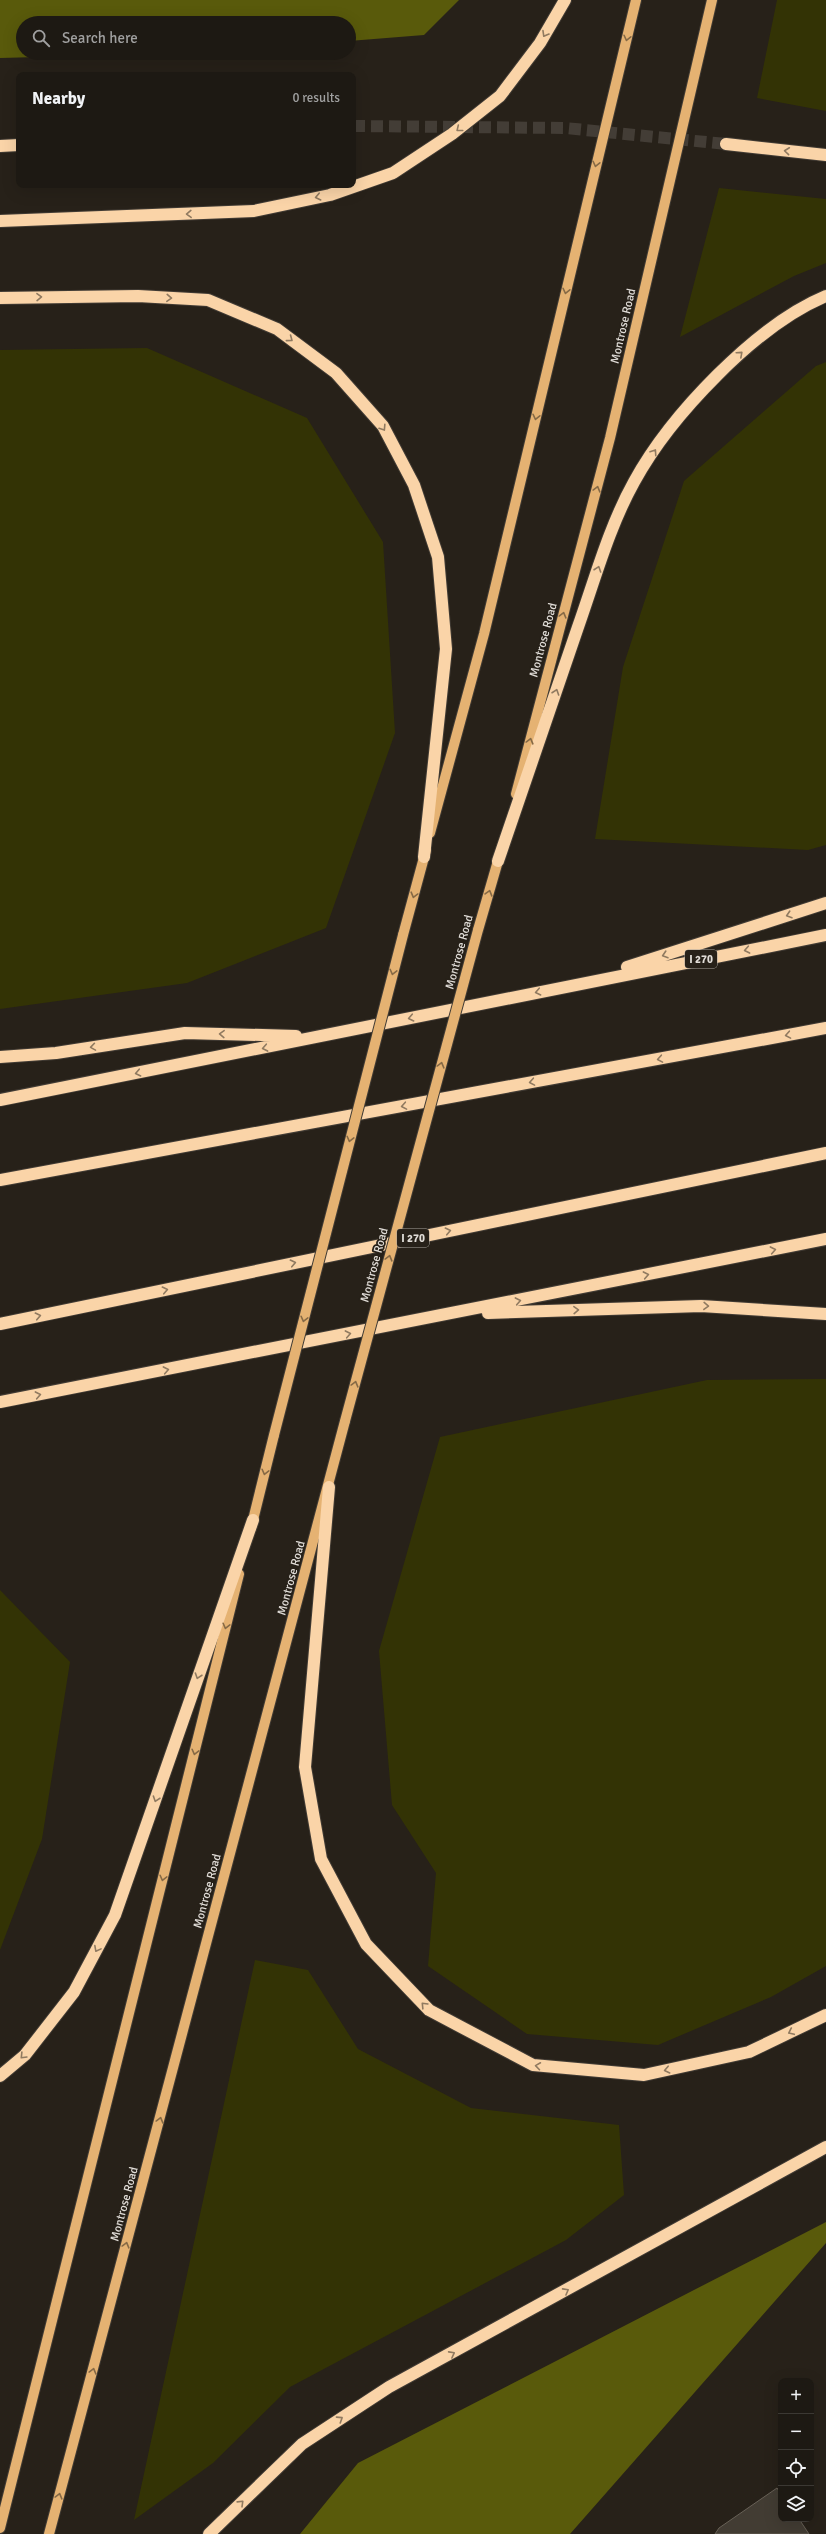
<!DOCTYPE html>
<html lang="en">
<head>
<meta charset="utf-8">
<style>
	:root { --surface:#1d1913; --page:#25221c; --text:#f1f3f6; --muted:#a0a0a0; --line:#3b3833 }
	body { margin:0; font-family:Signika,sans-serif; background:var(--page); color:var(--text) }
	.controls { position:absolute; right:12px; bottom:12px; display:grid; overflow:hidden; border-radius:8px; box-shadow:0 4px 16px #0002 }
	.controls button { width:36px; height:36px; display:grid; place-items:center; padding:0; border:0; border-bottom:1px solid var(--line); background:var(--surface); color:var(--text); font:20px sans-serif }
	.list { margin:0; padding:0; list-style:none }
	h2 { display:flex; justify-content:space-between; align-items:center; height:52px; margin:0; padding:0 16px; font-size:17px }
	h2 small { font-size:13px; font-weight:400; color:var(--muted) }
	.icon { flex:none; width:22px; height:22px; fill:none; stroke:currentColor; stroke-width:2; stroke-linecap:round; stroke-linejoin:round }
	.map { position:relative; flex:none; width:826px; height:2534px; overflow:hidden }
	.search { position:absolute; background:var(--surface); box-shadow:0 4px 16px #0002; left:16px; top:16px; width:340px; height:44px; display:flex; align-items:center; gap:10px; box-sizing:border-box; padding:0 14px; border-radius:22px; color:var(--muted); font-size:15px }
	.panel { position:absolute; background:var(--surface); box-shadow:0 4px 16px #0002; left:16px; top:72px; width:340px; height:116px; border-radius:8px }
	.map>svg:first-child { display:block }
	.green { fill:#333305 }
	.forest { fill:#595a0b }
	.building { fill:#423c33; stroke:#686157 }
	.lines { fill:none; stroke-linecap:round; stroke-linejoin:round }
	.highway-tunnel { stroke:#433d36; stroke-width:12; stroke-dasharray:12 6; stroke-linecap:butt }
	.primary-casing { stroke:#413b34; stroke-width:12 }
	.highway-casing { stroke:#413b34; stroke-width:14 }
	.primary { stroke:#e5b272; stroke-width:10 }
	.highway { stroke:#fad4a8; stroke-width:12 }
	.primary-bridge-casing { stroke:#413b34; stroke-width:12; stroke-linecap:butt }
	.primary-bridge { stroke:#e5b272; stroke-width:10 }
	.oneway { stroke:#907a60 }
	.oneway2 { stroke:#866a46 }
	.labels { text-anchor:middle; stroke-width:3.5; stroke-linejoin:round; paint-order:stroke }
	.shield { fill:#272119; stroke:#a9a59f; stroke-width:1 }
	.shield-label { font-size:11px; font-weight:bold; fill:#e1ddd8 }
	.street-label { font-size:12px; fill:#e1ddd8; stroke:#272119 }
</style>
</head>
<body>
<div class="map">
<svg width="826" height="2534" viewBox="0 0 826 2534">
	<rect width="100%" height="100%" fill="#272119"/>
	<path class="green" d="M777,0H826V111L757,98Z
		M719,188L826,199V263L794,276L680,337Z
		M147,348L307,418L383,542L395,733L326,928L187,983L0,1009V350Z
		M826,362V845L808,850L595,839L623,667L684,481L816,366Z
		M826,1379V1966L771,1997L658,2045L527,2034L428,1966L436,1873L392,1805L379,1651L440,1437L707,1380Z
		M0,1590L70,1662L42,1839L0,1950Z
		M255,1960L308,1970L358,2049L471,2108L619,2125L624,2195L566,2240L290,2387L213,2463L134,2520Z"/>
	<path class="forest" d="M0,0H459L424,35L349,41V23H23V53H192L0,58Z
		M826,2222V2243L570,2534H300L358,2463Z"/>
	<path class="building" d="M777,2488L781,2494V2519H799L809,2534H715L719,2528Z"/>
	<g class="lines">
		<path class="highway-tunnel" d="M353,126L565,128L726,144"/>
		<g class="primary-casing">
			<path id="primary" d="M516,794L610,438L712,0
				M430,833L484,634L636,0
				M478,930L500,854
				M403,935L426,850
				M251,1528L274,1435
				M0,2528L239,1574
				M49,2534L345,1421"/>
		</g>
		<g class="highway-casing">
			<path id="highway" d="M726,144L826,155
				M0,146L19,145
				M0,221L254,211L330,195L393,173L452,134L500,96L540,43L565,0
				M0,298L138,296L208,300L277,329L336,373L383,426L414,485L438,557L446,649L424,857
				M498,861C525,783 552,705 578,627C595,579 609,527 634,482C670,416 756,325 826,296
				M627,967L826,903
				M0,1057L56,1053L185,1033L296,1036
				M0,1100L826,935
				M0,1180L826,1028
				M488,1313L701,1306L826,1314
				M0,1324L826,1153
				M0,1402L826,1239
				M329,1487L305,1767L321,1859L366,1944L429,2010L533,2065L644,2075L749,2052L826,2015
				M0,2076L25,2055L74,1992L115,1915L253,1520
				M209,2534L302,2444L389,2387L826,2147"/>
		</g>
		<use href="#primary" class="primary"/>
		<use href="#highway" class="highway"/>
		<g class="primary-bridge-casing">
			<path id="primary-bridge" d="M345,1421L478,930
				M274,1435L403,935"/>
		</g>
		<use href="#primary-bridge" class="primary-bridge"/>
	</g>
	<defs><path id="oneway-chevron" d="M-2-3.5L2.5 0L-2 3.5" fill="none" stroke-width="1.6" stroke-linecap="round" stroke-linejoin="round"/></defs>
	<g class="oneway">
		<use href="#oneway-chevron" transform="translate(545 34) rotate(120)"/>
		<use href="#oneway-chevron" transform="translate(459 129) rotate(141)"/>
		<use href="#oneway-chevron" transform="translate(787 151) rotate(-174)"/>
		<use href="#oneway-chevron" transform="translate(318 197) rotate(167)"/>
		<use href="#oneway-chevron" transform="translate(189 214) rotate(178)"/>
		<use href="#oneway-chevron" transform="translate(39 297) rotate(-1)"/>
		<use href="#oneway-chevron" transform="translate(169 298) rotate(3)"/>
		<use href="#oneway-chevron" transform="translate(290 339) rotate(37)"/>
		<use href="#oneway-chevron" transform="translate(740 354) rotate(-42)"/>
		<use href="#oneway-chevron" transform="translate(383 428) rotate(57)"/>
		<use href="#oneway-chevron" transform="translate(654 452) rotate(-56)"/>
		<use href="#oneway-chevron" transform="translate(598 569) rotate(-71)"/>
		<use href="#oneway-chevron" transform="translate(556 692) rotate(-71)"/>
		<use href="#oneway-chevron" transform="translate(789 915) rotate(162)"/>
		<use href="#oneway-chevron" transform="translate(747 950) rotate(169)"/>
		<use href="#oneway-chevron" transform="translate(665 955) rotate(162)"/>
		<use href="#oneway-chevron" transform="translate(538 992) rotate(168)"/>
		<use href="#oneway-chevron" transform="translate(411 1018) rotate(168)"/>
		<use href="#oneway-chevron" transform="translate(222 1034) rotate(-178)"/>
		<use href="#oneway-chevron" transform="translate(788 1035) rotate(170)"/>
		<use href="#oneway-chevron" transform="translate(93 1047) rotate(171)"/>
		<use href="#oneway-chevron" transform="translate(265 1048) rotate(169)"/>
		<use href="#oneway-chevron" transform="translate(660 1059) rotate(170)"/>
		<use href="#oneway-chevron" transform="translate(138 1073) rotate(168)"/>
		<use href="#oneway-chevron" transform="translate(532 1082) rotate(170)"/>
		<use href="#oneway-chevron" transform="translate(404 1106) rotate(170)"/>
		<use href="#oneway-chevron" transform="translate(448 1231) rotate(-12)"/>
		<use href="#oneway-chevron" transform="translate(773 1250) rotate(-11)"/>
		<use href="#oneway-chevron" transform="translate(293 1263) rotate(-12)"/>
		<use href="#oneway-chevron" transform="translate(646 1275) rotate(-11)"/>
		<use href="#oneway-chevron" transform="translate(165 1290) rotate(-12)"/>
		<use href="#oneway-chevron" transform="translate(518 1301) rotate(-11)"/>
		<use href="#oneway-chevron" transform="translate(706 1306) rotate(2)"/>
		<use href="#oneway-chevron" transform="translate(576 1310) rotate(-2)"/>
		<use href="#oneway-chevron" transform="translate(38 1316) rotate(-12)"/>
		<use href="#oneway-chevron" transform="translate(348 1334) rotate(-11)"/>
		<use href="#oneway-chevron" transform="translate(166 1370) rotate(-11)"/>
		<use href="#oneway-chevron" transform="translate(38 1395) rotate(-11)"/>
		<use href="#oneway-chevron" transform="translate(198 1676) rotate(109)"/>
		<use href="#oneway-chevron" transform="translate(156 1799) rotate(109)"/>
		<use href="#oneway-chevron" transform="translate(97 1949) rotate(118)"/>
		<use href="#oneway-chevron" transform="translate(424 2005) rotate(-134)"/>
		<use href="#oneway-chevron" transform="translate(791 2032) rotate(155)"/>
		<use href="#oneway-chevron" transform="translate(23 2056) rotate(134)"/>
		<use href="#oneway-chevron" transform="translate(538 2066) rotate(-172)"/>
		<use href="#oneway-chevron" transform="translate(667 2070) rotate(167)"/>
		<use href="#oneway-chevron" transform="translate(566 2291) rotate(-29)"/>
		<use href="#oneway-chevron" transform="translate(452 2354) rotate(-28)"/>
		<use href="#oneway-chevron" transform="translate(340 2419) rotate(-33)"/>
		<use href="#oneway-chevron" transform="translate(241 2503) rotate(-44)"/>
	</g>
	<g class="oneway2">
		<use href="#oneway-chevron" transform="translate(627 38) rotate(103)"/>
		<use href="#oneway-chevron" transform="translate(596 164) rotate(103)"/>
		<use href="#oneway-chevron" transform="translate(566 291) rotate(103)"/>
		<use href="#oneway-chevron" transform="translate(536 417) rotate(103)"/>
		<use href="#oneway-chevron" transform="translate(597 489) rotate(-75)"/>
		<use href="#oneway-chevron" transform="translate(563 615) rotate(-75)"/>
		<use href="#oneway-chevron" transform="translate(530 741) rotate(-75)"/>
		<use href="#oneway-chevron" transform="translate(489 893) rotate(-74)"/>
		<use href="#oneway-chevron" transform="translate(414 895) rotate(105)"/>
		<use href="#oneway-chevron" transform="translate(393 972) rotate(104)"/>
		<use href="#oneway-chevron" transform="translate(441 1065) rotate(-75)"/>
		<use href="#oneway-chevron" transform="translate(350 1139) rotate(104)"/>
		<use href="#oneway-chevron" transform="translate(389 1258) rotate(-75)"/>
		<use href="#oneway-chevron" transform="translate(304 1319) rotate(104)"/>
		<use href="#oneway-chevron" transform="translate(355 1384) rotate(-75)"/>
		<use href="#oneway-chevron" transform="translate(265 1472) rotate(104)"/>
		<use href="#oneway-chevron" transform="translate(226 1626) rotate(104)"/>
		<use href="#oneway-chevron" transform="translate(195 1752) rotate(104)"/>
		<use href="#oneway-chevron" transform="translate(163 1878) rotate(104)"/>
		<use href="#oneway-chevron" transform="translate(160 2120) rotate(-75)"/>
		<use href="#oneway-chevron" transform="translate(126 2245) rotate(-75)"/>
		<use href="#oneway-chevron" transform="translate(93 2371) rotate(-75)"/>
		<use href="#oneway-chevron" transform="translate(59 2496) rotate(-75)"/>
	</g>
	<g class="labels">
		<g class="shield">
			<rect x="685" y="950" width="32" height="18" rx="3"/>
			<rect x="397" y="1229" width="32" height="18" rx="3"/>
		</g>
		<g class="shield-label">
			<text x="701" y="963">I 270</text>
			<text x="413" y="1242">I 270</text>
		</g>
		<g class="street-label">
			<text transform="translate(623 326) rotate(-77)" y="4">Montrose Road</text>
			<text transform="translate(543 640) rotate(-75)" y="4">Montrose Road</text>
			<text transform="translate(459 952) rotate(-75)" y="4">Montrose Road</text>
			<text transform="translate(374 1265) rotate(-75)" y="4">Montrose Road</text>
			<text transform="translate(291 1578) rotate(-75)" y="4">Montrose Road</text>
			<text transform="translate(207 1891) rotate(-75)" y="4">Montrose Road</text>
			<text transform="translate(124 2204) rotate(-75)" y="4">Montrose Road</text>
		</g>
	</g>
</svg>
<div class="controls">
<button>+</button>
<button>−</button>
<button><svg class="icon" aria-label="locate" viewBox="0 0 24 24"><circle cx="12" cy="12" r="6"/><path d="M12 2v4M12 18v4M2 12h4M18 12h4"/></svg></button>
<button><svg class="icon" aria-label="layers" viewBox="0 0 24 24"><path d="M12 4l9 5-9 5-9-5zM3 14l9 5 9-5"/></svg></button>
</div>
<div class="search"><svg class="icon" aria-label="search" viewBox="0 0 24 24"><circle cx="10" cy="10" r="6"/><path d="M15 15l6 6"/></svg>Search here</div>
<section class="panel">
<h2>Nearby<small>0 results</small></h2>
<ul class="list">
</ul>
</section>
</div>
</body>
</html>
